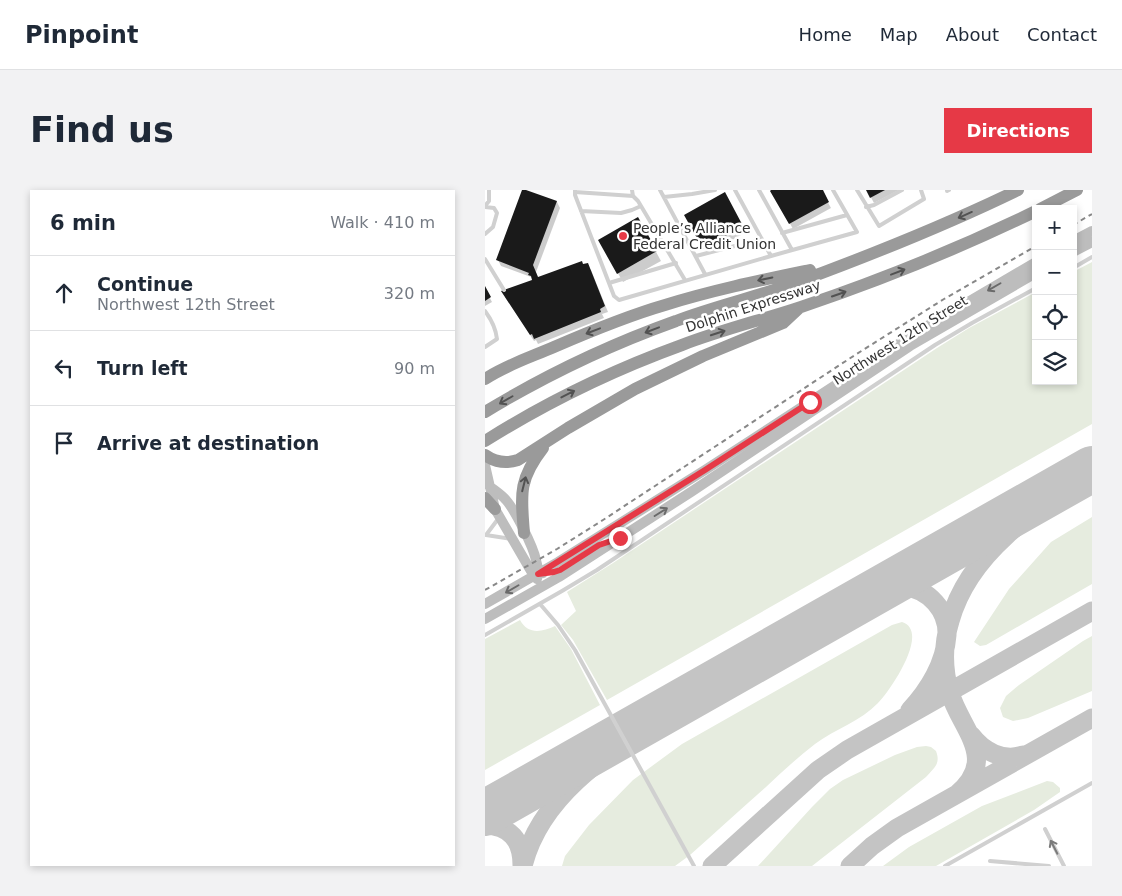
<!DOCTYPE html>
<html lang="en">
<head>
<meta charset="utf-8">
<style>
	:root { --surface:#fff; --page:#f2f2f3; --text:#1f2937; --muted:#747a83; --line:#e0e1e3; --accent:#e63946 }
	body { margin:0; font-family:"DejaVu Sans",sans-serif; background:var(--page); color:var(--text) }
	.controls { position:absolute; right:15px; top:15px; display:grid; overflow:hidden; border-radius:0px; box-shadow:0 2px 8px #0003 }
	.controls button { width:45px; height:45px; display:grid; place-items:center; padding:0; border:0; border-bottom:1px solid var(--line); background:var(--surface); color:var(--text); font:25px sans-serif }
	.stop { position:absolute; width:15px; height:15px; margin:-11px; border:4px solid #e63946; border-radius:50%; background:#fff }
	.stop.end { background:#e63946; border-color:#fff; box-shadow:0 1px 5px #0008 }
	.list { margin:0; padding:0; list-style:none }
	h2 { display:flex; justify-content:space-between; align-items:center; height:65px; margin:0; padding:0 20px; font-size:21px }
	h2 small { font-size:16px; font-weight:400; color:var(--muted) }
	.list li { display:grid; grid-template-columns:32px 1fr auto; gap:15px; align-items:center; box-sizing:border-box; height:75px; padding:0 20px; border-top:1px solid var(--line) }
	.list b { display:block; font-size:19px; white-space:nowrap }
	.list p { margin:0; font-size:16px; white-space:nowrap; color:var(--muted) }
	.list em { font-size:16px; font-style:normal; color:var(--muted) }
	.icon { flex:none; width:28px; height:28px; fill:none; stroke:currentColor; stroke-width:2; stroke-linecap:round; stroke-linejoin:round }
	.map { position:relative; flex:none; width:607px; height:676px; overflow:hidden; border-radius:0px }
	header { display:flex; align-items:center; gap:30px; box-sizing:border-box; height:70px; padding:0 25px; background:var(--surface); border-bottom:1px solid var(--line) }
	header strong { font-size:24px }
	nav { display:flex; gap:28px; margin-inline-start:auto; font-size:18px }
	.intro { display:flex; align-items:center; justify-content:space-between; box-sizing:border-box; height:120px; padding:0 30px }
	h1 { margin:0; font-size:35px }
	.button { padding:12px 22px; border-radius:0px; background:var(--accent); color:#fff; font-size:18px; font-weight:700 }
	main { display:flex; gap:30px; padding:0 30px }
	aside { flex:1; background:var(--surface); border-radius:0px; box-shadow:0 2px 8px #0003 }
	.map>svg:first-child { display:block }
	.green { fill:#e6ecdf }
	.shadow { fill:#0003 }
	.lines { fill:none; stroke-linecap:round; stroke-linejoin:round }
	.taxiway { stroke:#c4c4c4; stroke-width:19 }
	.runway { stroke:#c4c4c4; stroke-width:46 }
	.building { fill:#1a1a1a }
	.lane { stroke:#d0d0d0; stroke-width:4 }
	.secondary { stroke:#bdbdbd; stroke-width:10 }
	.highway { stroke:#9a9a9a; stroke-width:12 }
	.rail { stroke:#888; stroke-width:2; stroke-dasharray:5 4; stroke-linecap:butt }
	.oneway { stroke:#525252 }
	.oneway2 { stroke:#6a6a6a }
	.oneway3 { stroke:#7a7a7a }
	.route { stroke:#e63946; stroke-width:6 }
	.poi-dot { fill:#e63946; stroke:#fff; stroke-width:2 }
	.labels { text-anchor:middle; stroke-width:5; stroke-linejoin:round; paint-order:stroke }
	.poi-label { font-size:14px; fill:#333; stroke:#fff; text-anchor:start }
	.street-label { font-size:14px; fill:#333; stroke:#fff }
</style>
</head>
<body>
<header>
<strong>Pinpoint</strong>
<nav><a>Home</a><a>Map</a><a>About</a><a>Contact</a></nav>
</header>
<div class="intro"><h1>Find us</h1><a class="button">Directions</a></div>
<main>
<aside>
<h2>6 min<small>Walk · 410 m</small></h2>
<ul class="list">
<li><svg class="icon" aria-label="ahead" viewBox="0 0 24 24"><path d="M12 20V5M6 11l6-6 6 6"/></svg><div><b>Continue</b><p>Northwest 12th Street</p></div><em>320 m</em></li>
<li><svg class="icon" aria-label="left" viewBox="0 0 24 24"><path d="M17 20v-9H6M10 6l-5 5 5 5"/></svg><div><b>Turn left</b></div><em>90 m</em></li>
<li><svg class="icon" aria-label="arrive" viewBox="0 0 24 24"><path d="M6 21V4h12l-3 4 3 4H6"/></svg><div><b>Arrive at destination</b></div></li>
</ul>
</aside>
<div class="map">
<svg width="607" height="676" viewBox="0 0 607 676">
	<rect width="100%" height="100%" fill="#fff"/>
	<path class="green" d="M607,72V234L122,510L88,450L76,435L91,421L82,402L128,373L452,158L484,138L551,102V191H588V82Z
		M607,327V394L501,455L495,456L489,452L524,399L566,352Z
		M35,430C43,445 57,442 70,436L86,459L115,515L0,580V449Z
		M417,432C446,441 405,501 393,513C376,531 350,539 330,554C313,567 297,582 281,597C256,619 231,642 205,665L190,676H77L80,666L104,635L148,590L197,554L407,435Z
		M607,446V501L543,528L528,531L518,527L515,518L521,506L534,495L598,451Z
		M441,556L446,557L451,561C456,574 449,578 441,587L327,676H273L327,617L345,599L358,590L410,565L432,557Z
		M562,591L568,592L575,598V602L549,620L451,676H398L424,657L497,616Z"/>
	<path class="shadow" d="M39,0L72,12L75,18L51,82L53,88L98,75L106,80L123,122L117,124L119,128L53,154L51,150L49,151L20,107L48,90L46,87L16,76L13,70Z
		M288,0H336L346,18L308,39L287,1Z
		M382,0H414L389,13Z
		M239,4L261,42L223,64L201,26Z
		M153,29L176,71L138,92L114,51Z
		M0,99L7,112L0,116Z"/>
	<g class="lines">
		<path class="taxiway" d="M390,402C400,399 410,396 420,397C444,399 463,421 462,445C460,473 444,500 425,520
			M486,545C498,561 518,572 538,565
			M471,605C515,569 476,540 465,503C458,480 458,454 465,431C484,362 550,320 607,284
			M0,627L50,595
			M0,635C25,636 37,650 37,675
			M38,676C55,607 119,566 175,530C199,514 224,498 248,483
			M227,676L333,580L362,560L607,421
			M365,676L387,656L412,638L607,528"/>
		<path class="runway" d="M0,623L607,279"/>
	</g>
	<path class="building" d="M37,0H41L72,11L48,75L53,87L97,71L98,74L103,73L120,116L115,119L116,122L49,149L47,144L45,145L16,101L47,90L46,86L43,85L44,83L11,70Z
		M286,0H338L344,12L304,34L285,1Z
		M381,0H400L385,8Z
		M240,2L258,36L218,59L199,25Z
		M153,27L172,61L132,84L113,50Z
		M0,96L6,107L0,111Z"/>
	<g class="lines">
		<path class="lane" d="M90,0V5L129,106L134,110L286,66L250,0
			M147,0L148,6L153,11L200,90
			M175,0L220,84
			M274,0L307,60
			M372,0L394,36L439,9L436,0
			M462,0V1L464,0
			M90,2L148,6
			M179,7L207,4L230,0
			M0,16L4,11V0
			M0,17L9,18L12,23L8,37L0,44
			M381,17L389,15L417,0
			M96,21L136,23L147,20L156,16
			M297,43L362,25
			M211,66L277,49
			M286,66L372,42L348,0
			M0,69L19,100
			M588,78L607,67
			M124,93L191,73
			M0,121C6,129 11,140 12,149L0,157
			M13,329L1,345L26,349
			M55,414L73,435L90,460L209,676
			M0,445L77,401L112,380L450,155L487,133L551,98
			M560,639L579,676
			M505,671L564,676
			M460,676L607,593"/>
		<path class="secondary" d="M588,51L607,41
			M588,62L607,52
			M0,275L10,319L46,381L53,384L58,383
			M3,295C9,300 16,304 21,310C30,320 48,356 51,370C53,376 53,383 52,389
			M0,414L73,372L220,280L432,142L551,72
			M0,429L74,387L206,302L425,156L551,83"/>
		<path class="highway" d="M555,19L592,0
			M0,189C21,175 46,167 69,157C106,141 142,126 180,115C228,100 277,90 325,80
			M0,222C61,185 124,155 191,131C230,116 271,107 310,93C386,65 461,35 533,0
			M0,251C62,212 128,180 197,155C236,140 277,130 316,117C396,90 475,58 551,21
			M0,265C10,272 21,274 33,270L83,238L150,199L218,166L298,133L313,119
			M0,308L10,319
			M39,343C36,305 33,290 58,258"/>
		<path class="rail" d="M588,35L607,24
			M0,400L72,359L118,330L370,165L459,109L551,56"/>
	</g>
	<defs><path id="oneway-shaft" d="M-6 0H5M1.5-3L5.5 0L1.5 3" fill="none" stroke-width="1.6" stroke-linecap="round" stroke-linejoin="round" transform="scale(1.25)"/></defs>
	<g class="oneway">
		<use href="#oneway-shaft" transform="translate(480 25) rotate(156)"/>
		<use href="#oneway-shaft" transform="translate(413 82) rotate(-21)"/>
		<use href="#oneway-shaft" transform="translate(280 89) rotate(168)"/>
		<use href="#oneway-shaft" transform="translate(354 104) rotate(-19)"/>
		<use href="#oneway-shaft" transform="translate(167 140) rotate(159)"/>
		<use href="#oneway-shaft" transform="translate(108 141) rotate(159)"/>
		<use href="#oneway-shaft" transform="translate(233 143) rotate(-18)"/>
		<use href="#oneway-shaft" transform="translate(83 204) rotate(-27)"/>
		<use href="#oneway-shaft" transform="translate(21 210) rotate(150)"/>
		<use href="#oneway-shaft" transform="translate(39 294) rotate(-76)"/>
	</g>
	<g class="oneway2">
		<use href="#oneway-shaft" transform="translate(509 97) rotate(150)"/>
		<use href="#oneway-shaft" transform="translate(176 322) rotate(-32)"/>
		<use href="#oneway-shaft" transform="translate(27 399) rotate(150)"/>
	</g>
	<use class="oneway3" href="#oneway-shaft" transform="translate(569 657) rotate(-117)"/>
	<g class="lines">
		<path class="route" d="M135,348L114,355L75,380L69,382L53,384L220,280L325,212"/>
	</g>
	<circle class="poi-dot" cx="138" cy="46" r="5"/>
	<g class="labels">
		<g class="poi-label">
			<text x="148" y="43">People’s Alliance<tspan x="148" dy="16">Federal Credit Union</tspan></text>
		</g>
		<g class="street-label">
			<text transform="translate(268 116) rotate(-18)" y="5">Dolphin Expressway</text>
			<text transform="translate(415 150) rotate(-32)" y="5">Northwest 12th Street</text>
		</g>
	</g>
</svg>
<div class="controls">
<button>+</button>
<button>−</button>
<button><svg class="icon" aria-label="locate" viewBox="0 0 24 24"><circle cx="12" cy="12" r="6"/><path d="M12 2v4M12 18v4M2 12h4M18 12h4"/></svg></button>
<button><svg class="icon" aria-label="layers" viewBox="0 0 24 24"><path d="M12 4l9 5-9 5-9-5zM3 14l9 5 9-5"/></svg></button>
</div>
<div class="stop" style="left:325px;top:212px"></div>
<div class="stop end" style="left:135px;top:348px"></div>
</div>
</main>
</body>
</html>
